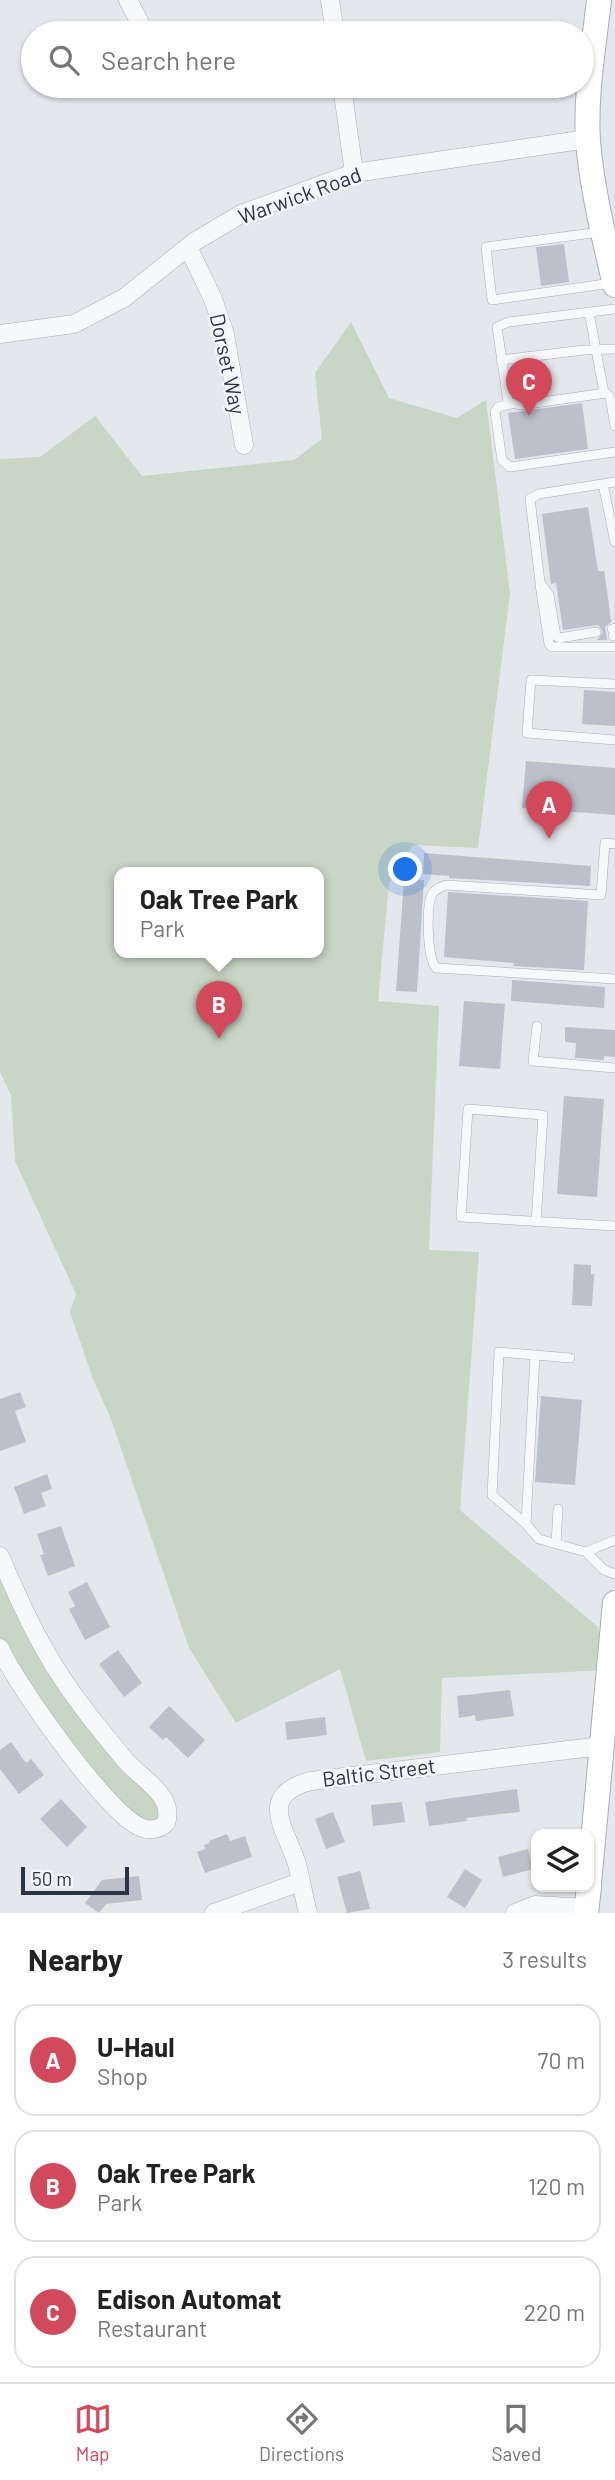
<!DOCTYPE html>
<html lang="en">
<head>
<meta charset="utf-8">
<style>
	:root { --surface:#fff; --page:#f6f6f6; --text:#222; --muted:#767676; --line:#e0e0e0; --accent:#d1495b }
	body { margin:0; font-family:Barlow,sans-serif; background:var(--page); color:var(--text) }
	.controls { position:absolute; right:21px; bottom:21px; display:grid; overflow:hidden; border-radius:14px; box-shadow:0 2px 5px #0004 }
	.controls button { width:63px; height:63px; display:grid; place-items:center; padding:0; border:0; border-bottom:2px solid var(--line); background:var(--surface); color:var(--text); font:35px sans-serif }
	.scale { position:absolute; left:21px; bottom:18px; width:108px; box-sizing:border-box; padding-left:7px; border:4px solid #2b3445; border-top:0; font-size:19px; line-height:24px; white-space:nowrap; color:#2b3445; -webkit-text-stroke:5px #f4f6f9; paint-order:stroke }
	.you { position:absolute; left:406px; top:870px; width:24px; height:24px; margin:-18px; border:5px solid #fff; border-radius:50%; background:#1a73e8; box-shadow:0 0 0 10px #1a73e833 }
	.badge { display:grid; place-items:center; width:46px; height:46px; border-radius:50%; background:var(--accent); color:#fff; font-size:23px; font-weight:700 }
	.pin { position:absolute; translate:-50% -58px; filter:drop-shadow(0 2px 4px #0008) }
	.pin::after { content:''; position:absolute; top:37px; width:24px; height:21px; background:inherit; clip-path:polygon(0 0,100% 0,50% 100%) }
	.popup { position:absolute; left:114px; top:867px; width:210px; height:91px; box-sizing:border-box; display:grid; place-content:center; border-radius:14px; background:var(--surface); filter:drop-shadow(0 2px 5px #0005); font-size:23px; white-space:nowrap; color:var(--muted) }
	.popup b { font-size:26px; color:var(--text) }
	.popup::after { content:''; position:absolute; left:50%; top:100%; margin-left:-14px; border:14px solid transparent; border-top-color:var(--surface) }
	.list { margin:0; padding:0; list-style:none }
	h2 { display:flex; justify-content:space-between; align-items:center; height:91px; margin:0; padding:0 28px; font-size:30px }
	h2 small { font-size:23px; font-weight:400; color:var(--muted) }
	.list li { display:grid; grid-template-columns:46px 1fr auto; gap:21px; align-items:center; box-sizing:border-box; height:112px; margin:0 14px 14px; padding:0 14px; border:2px solid var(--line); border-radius:21px }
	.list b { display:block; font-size:26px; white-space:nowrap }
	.list p { margin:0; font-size:23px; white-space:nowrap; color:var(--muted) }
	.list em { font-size:23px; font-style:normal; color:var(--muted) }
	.icon { flex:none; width:38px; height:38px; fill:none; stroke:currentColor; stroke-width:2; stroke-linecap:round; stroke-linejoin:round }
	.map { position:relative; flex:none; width:615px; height:1913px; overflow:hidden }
	.search { position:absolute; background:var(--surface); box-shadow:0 2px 5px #0004; left:21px; right:21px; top:21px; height:77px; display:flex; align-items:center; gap:18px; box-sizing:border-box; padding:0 24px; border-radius:38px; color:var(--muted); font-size:26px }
	.sheet { height:469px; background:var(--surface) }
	nav { display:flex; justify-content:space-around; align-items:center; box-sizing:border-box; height:98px; border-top:2px solid var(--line); background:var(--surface); font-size:19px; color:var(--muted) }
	nav a { display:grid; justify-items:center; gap:4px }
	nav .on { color:var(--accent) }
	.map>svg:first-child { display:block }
	.green { fill:#c9d6c5; fill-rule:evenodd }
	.building { fill:#bbc0ca }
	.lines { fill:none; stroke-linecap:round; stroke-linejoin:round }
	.service-casing { stroke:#a9aeb7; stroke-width:10 }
	.minor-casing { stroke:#a9aeb7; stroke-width:19 }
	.secondary-casing { stroke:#a9aeb7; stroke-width:26 }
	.service { stroke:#f7f8fa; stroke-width:9 }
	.minor { stroke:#f7f8fa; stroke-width:18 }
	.secondary { stroke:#fff; stroke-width:24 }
	.labels { text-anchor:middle; stroke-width:5; stroke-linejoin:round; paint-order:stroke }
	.street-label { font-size:21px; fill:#2b3445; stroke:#f4f6f9 }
</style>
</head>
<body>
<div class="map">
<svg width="615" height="1913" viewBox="0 0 615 1913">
	<rect width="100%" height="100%" fill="#e4e7ec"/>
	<path class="green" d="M351,322L389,398L457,418L486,400L510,593L478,848L413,845L389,884L378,1001L439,1006L429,1250L479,1252L460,1510L598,1627L610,1670L442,1678L440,1752L366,1761L340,1669L236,1723L189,1648L111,1419L93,1379L70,1312L76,1294L15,1161L11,1095L0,1072V459L40,457L95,416L142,476L294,460L322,439L315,373ZM119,873H319V953H119Z
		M0,1556L47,1654L160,1793L166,1823L133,1822L0,1648Z"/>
	<path class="building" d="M564,244L569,282L541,286L536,247Z
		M582,403L588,449L515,459L508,413Z
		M588,507L598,571H604L607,590L611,622L605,627L607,640H597L603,632L598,625L563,630L556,583L551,584L542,514Z
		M584,690L615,692V726L582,724Z
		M526,761L615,768V815L522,808Z
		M424,853L591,866L590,886L449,878V876L423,874Z
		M404,879L424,880L417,992L396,991Z
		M448,892L588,901L584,970L513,966L514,963L444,957Z
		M512,980L605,987L604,1008L511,1001Z
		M464,1001L505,1004L500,1069L459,1066Z
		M565,1027L615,1030V1057L604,1056V1060L575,1058L576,1043L565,1042Z
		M564,1096L604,1099L597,1197L557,1194Z
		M574,1264L591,1265V1274H594L592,1306L572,1305Z
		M20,1392L26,1407L15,1411L26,1442L0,1451V1399Z
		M541,1396L582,1400L575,1485L535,1482Z
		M47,1474L52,1489L41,1493L46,1506L24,1514L14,1487Z
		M61,1526L75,1566L48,1576L40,1555L44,1554L37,1534Z
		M87,1582L110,1627L85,1640L69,1609L75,1606L68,1592Z
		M118,1650L142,1683L124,1697L99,1664Z
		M510,1690L514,1716L476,1721L475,1715L459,1718L457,1696Z
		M169,1706L205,1740L188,1758L166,1737L163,1740L149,1727Z
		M325,1717L327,1735L287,1740L285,1722Z
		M11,1742L26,1763L31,1759L44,1775L19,1794L0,1769V1750Z
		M517,1789L520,1812L466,1818L467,1821L429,1826L425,1802Z
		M61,1799L87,1827L67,1847L40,1819Z
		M402,1802L405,1822L373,1826L371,1805Z
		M333,1812L345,1842L326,1849L315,1819Z
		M227,1834L230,1841L245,1836L252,1857L205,1873L197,1852L205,1849L204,1845L210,1843L209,1841Z
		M528,1849L533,1869L503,1877L498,1857Z
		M465,1869L482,1880L465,1908L447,1897Z
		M360,1871L370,1909L347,1913L337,1877Z
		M139,1876L142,1900L106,1904L99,1913L85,1903L102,1880Z"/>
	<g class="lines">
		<g class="service-casing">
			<path id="service" d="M600,232L486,247L492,300L612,283
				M615,309L508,322L497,327L508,402L520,405L606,393L610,397L615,426
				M589,312L604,393
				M501,360L584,350L615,349
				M511,404L498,407L495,412L502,460L510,467L615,452
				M603,484L615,542
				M540,584L549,644L552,647H615
				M612,629L615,628
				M596,632L559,638L556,636L549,595L540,582L530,499L539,494L615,482
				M613,636H615
				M615,684L531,680L527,733L615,740
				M615,844L605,843L601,895L446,885C441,887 435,889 432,894C426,907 427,957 436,968L615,979
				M537,1026L533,1061L615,1068
				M536,1222L543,1115L468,1109L461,1217L615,1226
				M570,1358L499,1352L492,1495L526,1524L539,1539L586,1552L604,1570L615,1574
				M526,1524L535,1355
				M556,1544L558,1509
				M586,1552L615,1540"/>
		</g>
		<g class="minor-casing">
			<path id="minor" d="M128,0L139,21
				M330,0L335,33
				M342,86L354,173
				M188,247L213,299L225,334L244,445
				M0,334L74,324L124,298L194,242L241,214L354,173L588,139
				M0,1556C14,1589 28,1621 46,1652C68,1691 97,1726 125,1760C141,1779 175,1795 166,1823C159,1830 149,1831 140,1827C107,1813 15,1683 0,1648
				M214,1913L300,1882
				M308,1913C304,1897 301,1880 297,1864C286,1829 256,1795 311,1781L601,1746
				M515,1913L535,1905L587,1908"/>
		</g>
		<g class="secondary-casing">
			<path id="secondary" d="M599,0C594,46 585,94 588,141C592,190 604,237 615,285
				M589,1884L615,1603
				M586,1913L589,1887"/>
		</g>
		<use href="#service" class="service"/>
		<use href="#minor" class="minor"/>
		<use href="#secondary" class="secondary"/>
	</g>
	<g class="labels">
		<g class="street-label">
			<text transform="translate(300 196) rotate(-20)" y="7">Warwick Road</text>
			<text transform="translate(227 364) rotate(78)" y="7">Dorset Way</text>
			<text transform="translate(379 1773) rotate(-7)" y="7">Baltic Street</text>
		</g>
	</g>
</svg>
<div class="controls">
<button><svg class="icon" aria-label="layers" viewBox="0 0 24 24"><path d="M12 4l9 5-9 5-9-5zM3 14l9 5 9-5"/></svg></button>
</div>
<div class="scale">50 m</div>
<div class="you"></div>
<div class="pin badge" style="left:549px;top:839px">A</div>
<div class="pin badge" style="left:219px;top:1039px">B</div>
<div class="popup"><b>Oak Tree Park</b>Park</div>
<div class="pin badge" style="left:529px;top:416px">C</div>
<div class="search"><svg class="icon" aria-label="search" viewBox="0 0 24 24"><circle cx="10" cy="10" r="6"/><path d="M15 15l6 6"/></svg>Search here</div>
</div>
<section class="sheet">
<h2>Nearby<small>3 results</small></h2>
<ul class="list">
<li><span class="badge">A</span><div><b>U-Haul</b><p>Shop</p></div><em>70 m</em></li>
<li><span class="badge">B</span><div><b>Oak Tree Park</b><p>Park</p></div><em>120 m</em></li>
<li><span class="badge">C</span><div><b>Edison Automat</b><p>Restaurant</p></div><em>220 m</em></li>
</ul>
</section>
<nav>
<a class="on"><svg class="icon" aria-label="map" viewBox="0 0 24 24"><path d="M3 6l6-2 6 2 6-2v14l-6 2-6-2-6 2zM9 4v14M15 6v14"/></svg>Map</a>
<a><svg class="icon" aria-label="directions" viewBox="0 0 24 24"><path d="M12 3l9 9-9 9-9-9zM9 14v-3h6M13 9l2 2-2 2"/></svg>Directions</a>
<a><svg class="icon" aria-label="saved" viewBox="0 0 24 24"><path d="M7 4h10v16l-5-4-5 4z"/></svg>Saved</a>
</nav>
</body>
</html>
